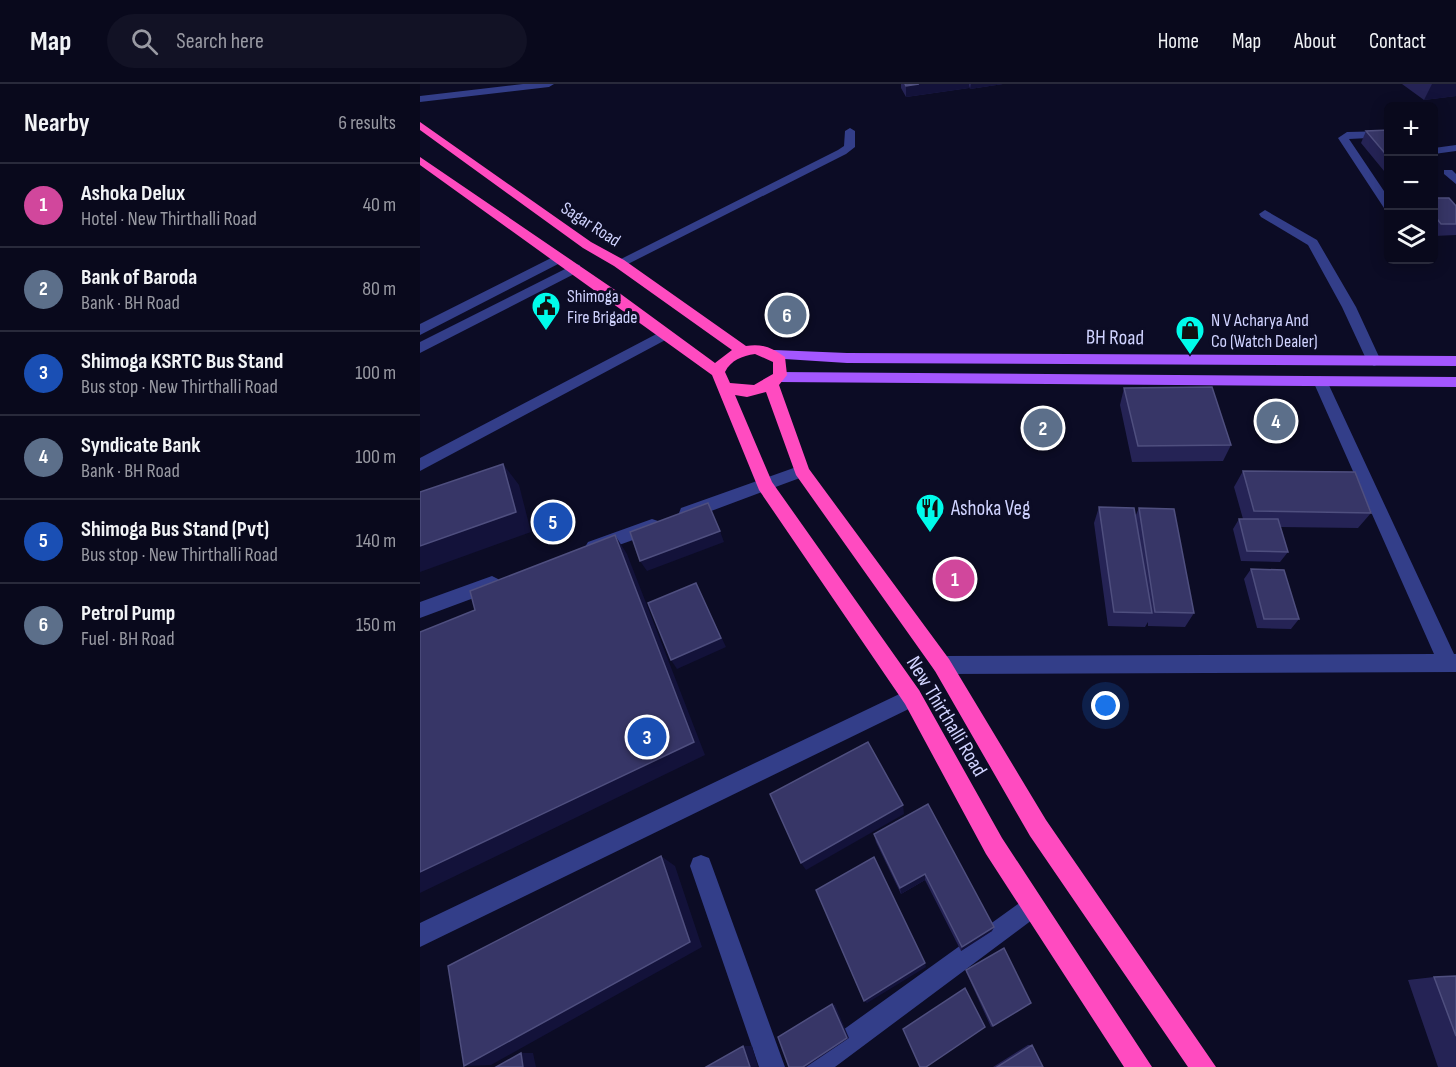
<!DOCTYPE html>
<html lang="en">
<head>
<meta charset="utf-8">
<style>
	:root { --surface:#09091c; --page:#121225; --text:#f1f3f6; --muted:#999aa3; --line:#292a3b; --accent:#00fbea }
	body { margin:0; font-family:"Sofia Sans Condensed",sans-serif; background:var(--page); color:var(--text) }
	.controls { position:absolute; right:18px; top:18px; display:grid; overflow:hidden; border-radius:9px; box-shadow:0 3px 15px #0003 }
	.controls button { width:54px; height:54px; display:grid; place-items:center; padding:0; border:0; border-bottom:2px solid var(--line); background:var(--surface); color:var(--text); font:30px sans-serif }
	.you { position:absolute; left:686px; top:622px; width:21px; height:21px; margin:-15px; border:4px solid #fff; border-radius:50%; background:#1a73e8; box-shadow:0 0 0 9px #1a73e833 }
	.badge { display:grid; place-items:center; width:39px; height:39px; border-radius:50%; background:var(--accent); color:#fff; font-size:20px; font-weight:700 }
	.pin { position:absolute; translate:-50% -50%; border:3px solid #fff; box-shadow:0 2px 6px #0006 }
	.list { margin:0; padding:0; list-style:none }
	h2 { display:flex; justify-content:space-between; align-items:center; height:78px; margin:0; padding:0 24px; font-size:26px }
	h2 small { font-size:20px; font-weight:400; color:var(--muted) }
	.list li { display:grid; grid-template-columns:39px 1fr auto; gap:18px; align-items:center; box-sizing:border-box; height:84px; padding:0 24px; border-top:2px solid var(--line) }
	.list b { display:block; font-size:22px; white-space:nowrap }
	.list p { margin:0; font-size:20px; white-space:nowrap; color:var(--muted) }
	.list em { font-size:20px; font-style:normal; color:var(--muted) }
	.icon { flex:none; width:33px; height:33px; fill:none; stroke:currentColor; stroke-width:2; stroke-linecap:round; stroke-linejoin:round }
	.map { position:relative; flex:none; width:1036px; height:983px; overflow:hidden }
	header { display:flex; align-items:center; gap:36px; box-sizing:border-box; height:84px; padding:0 30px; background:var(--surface); border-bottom:2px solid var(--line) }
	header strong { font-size:28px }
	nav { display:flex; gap:33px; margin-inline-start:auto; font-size:21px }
	.search { width:420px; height:54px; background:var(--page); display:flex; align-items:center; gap:15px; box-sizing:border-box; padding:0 21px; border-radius:33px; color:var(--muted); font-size:22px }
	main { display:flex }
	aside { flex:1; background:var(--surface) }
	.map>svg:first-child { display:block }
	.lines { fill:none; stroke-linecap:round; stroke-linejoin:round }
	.minor { fill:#333e89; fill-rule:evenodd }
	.major { fill:#a457ff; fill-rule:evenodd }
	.highway { fill:#ff4bc0; fill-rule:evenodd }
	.wall { fill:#252355 }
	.shaded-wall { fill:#13123a }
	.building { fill:#373667; stroke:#4f4f7f; stroke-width:1.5 }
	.labels { text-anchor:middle; stroke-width:6; stroke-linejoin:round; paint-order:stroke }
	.far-street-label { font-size:18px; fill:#d0d3ff; stroke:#0c0c25 }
	.far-poi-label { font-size:18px; fill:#d0d3ff; stroke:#0c0c25; text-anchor:start }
	.street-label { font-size:21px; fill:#d0d3ff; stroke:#0c0c25 }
	.poi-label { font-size:21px; fill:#d0d3ff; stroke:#0c0c25; text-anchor:start }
</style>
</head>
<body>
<header>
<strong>Map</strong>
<div class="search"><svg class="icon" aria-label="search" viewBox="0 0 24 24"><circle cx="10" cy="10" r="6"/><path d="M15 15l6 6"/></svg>Search here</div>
<nav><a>Home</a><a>Map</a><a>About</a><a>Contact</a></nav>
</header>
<main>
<aside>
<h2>Nearby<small>6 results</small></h2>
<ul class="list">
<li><span class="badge" style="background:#d1479c">1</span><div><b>Ashoka Delux</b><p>Hotel · New Thirthalli Road</p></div><em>40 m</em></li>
<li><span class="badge" style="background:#5c6f8a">2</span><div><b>Bank of Baroda</b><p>Bank · BH Road</p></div><em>80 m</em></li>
<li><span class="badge" style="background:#1a4fb4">3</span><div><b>Shimoga KSRTC Bus Stand</b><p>Bus stop · New Thirthalli Road</p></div><em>100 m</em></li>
<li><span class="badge" style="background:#5c6f8a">4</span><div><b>Syndicate Bank</b><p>Bank · BH Road</p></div><em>100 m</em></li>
<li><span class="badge" style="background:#1a4fb4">5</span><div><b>Shimoga Bus Stand (Pvt)</b><p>Bus stop · New Thirthalli Road</p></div><em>140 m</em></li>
<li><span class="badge" style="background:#5c6f8a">6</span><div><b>Petrol Pump</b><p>Fuel · BH Road</p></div><em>150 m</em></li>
</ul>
</aside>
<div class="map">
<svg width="1036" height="983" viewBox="0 0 1036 983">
	<rect width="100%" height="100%" fill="#0c0c25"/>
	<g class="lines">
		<path class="minor" d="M103,0H134L129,3L0,18V12Z
			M430,44L435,47V63L426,70L204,182L199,183L193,179L418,66L424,62L425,47Z
			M968,47V53L929,55L968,113V125L964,124L918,54L927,48Z
			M1036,61V67L1014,70V64Z
			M1024,86H1032L1036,90V100L1024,90Z
			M845,126L897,156L936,223L961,277L959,280L954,282L947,277L922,223L888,161L841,133L839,130Z
			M139,170L145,174L144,177L0,251V240Z
			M155,180L160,181V187L0,269V258Z
			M246,245L253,250L251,253L0,387V374Z
			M900,292L907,297L1034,570H1036V588L522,590L515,587L512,581L515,575L522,572L1014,570L893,297Z
			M382,381L390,387L388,391L267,436L261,434L259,429L261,424Z
			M232,435L238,437L241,442L238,447L174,470L168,468L165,463L168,458Z
			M72,492L78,495L81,500L78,505L0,534V518Z
			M492,604L499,606L502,613L499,620L0,863V839Z
			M281,771L289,774L292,782L365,983H339L270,782L273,774Z
			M612,810L620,814L624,822L620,830L415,983H380L384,974Z"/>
		<path class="major" d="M354,266L427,269L1036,272V282L427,279L349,274L347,271L349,268Z
			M358,288L1036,293V303L358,298L351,293Z"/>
		<path class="highway" d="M0,38L171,158L204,176L326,262C342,259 352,264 365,273L367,291L359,301L389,385L529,575L626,736L796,983H768L610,752L515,587L376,391L346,308L327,313L315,311L352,398L499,606L582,754L732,983H704L566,770L485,620L339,406L292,291L0,81V73L198,208L295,279L312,266L194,182L163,164L0,46ZM335,270L353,278V290L334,301L310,299L305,288C311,276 322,272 335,270Z"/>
	</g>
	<path class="wall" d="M481,0H583L550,5L549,2V4L486,13L481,4Z
		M982,0H1036V12L1004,16Z
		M969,46V93L941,59L946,47Z
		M1014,114L1036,122V151L1014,152Z
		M704,304L811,361L803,377L712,378L700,321Z
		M823,387L951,429L938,444L860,443L868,468L860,478L821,477L813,445L819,435H823L814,403Z
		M679,423L715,433L719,424L774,529L765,543L728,542V538L725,543L688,542L674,439Z
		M831,485L879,535L871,545L837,544L824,495Z
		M508,720L572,847L541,867L505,796L481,810L456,758L454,750Z
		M546,886L573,942L571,943L546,888Z
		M1036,892V983H1018L988,896L1014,893Z
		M608,961H612L623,983H573Z"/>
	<path class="shaded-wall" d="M499,0H549V4L486,13V2Z
		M551,0H583L550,5Z
		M1012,0H1036V12L1004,16Z
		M83,380L99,401L111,448L0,488V462Z
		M300,447L304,458L227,487L220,477Z
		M195,451L207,470L285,671L0,809V788Z
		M276,499L306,563L257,585L251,576Z
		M483,721L484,730L386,786L381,779Z
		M241,772L255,782L282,863L71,981L44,982Z
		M505,790V796L481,810L480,804Z
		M574,843L572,847L541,867L542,863Z
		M505,879L506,883L447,919L444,917Z
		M412,920L415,921L429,954L386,983H383Z
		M323,962H332L338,983H330Z
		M101,969H113L116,983H103Z"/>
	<path class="building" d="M485,0H499L486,2Z
		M969,46V74L946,47Z
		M1014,114H1029L1036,122V140H1021L1014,131Z
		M792,303L811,361L718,362L704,304Z
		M83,380L96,428L0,462V408Z
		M823,387L935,388L951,429L834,427Z
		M288,419L300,447L220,477L210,448Z
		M679,423L714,424L732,529L694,528Z
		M719,424L754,425L774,529L735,528Z
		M819,435H858L868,468L827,467Z
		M195,451L274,658L0,788V548L55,526L50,507Z
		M831,485L864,486L879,535H844Z
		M276,499L301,554L251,576L228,519Z
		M448,658L483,721L381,779L350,710Z
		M508,720L574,843L542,863L505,790L480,804L454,750Z
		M241,772L270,858L44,982L28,882Z
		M454,773L505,879L444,917L396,806Z
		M584,864L611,919L573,942L546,886Z
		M1036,892V952L1014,893Z
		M545,904L565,943L506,983H500L483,945Z
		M412,920L427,954L383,983H369L358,953Z
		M612,961L623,983H577Z
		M323,962L330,983H286Z
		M101,969L103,983H76Z"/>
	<defs>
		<g id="civic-pin" transform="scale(1.5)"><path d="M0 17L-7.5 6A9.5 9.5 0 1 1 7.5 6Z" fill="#00fbea" stroke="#0c0c25"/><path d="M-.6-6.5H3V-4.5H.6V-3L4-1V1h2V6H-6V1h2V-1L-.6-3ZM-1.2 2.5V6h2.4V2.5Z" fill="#111"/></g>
		<g id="shop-pin" transform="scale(1.5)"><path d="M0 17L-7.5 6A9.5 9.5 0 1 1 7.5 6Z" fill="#00fbea" stroke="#0c0c25"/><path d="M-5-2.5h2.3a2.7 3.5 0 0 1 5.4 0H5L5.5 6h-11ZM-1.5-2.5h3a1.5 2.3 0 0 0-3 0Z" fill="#111"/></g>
		<g id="restaurant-pin" transform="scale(1.5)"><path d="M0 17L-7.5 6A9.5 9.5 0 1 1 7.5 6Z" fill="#00fbea" stroke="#0c0c25"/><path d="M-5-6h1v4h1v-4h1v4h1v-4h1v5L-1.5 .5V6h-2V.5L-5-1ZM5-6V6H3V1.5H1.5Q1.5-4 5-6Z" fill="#111"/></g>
	</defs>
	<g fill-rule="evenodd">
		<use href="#civic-pin" x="126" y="222"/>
		<use href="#shop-pin" x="770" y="246"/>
		<use href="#restaurant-pin" x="510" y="424"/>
	</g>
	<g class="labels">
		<g class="far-street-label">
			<text transform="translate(171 140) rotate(33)" y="6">Sagar Road</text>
		</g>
		<g class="far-poi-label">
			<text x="147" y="218">Shimoga<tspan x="147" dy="21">Fire Brigade</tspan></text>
			<text x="791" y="242">N V Acharya And<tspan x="791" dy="21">Co (Watch Dealer)</tspan></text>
		</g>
		<g class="street-label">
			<text transform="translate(695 253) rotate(1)" y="7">BH Road</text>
			<text transform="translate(527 632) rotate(59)" y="7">New Thirthalli Road</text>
		</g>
		<g class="poi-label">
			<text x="531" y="431">Ashoka Veg</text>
		</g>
	</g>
</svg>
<div class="controls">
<button>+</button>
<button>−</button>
<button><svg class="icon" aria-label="layers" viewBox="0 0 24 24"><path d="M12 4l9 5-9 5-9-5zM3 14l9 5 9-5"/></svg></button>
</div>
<div class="you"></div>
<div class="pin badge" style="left:535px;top:495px;background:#d1479c">1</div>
<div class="pin badge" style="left:623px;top:344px;background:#5c6f8a">2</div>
<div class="pin badge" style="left:227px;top:653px;background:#1a4fb4">3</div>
<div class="pin badge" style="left:856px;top:337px;background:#5c6f8a">4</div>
<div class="pin badge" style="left:133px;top:438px;background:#1a4fb4">5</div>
<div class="pin badge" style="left:367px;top:231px;background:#5c6f8a">6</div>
</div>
</main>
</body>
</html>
